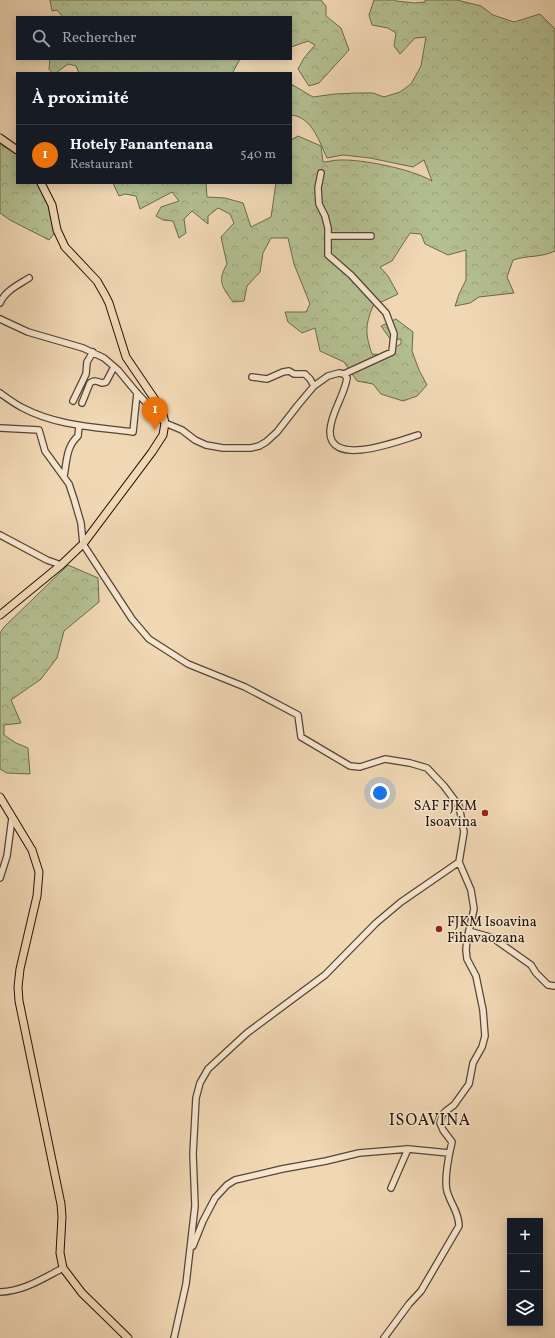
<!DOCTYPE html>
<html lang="fr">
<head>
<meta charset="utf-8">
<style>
	:root { --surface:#171b24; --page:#242831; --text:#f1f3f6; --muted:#9ea1a6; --line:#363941; --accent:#8c9099 }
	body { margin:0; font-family:Vollkorn,serif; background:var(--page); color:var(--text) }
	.controls { position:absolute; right:12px; bottom:12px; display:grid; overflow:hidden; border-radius:0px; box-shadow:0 2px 10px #0003 }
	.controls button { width:36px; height:36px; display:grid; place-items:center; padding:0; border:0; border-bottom:1px solid var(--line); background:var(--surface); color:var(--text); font:20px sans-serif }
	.you { position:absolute; left:380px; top:793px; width:14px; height:14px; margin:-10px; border:3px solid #fff; border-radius:50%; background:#1a73e8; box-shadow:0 0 0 6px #1a73e833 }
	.badge { display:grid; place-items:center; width:26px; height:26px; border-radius:50%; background:var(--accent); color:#fff; font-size:13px; font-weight:700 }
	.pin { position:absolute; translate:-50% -33px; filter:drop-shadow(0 1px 2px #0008) }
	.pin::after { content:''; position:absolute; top:21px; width:14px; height:12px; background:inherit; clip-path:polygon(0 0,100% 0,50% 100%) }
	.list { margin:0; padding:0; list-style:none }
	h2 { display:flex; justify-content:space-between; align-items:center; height:52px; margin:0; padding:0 16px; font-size:17px }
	h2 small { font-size:13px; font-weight:400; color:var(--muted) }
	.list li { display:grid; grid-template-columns:26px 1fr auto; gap:12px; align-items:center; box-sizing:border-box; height:60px; padding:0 16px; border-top:1px solid var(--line) }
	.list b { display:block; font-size:15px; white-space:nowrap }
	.list p { margin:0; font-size:13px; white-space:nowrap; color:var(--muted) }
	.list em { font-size:13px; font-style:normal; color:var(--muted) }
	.icon { flex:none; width:22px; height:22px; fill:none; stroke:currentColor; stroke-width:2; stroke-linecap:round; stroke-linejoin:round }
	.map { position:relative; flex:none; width:555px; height:1338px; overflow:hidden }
	.search { position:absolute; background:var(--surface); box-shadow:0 2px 10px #0003; left:16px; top:16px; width:276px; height:44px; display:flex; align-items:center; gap:10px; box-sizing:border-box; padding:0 14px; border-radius:0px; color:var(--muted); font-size:15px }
	.panel { position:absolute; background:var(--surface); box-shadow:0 2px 10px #0003; left:16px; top:72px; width:276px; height:112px; border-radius:0px }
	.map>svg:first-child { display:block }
	.forest { fill:url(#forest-crowns); stroke:#6b694e }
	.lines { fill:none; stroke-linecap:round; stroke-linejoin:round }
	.minor-casing { stroke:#564435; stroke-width:8 }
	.major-casing { stroke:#22120a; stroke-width:9 }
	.minor { stroke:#f6e6cf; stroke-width:5.5 }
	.major { stroke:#f1d8b5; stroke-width:7 }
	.poi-dot { fill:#8f2418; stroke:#f6e6cf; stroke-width:1.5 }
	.labels { text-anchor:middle; stroke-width:3; stroke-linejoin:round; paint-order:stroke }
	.poi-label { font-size:14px; fill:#22120a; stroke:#f6e6cf; text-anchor:end }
	.quarter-label { font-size:16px; letter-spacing:1px; fill:#22120a; stroke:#f6e6cf }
</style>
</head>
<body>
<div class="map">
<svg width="555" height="1338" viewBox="0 0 555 1338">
	<defs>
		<pattern id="forest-crowns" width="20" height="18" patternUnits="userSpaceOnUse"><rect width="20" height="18" fill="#b4c092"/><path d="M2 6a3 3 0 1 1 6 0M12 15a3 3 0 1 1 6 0" fill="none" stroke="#9aa47d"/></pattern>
	</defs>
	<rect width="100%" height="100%" fill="#f1d8b5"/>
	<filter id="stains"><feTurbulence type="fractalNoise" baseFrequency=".005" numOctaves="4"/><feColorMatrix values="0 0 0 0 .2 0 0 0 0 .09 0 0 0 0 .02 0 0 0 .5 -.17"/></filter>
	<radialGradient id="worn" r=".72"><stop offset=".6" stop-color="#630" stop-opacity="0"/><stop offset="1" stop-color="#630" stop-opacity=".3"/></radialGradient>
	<path class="forest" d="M50,0H321L326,6V16L341,28L349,50L319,83L309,86L298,69L304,58L315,45L308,41L291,47V17H62V16L57,10L52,11Z
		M374,0H395L396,1L415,3L425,2V0H457L481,6L493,15L514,22L540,14L555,29V251C540,258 528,255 513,260L507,277L514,293L479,297L470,303L455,306L459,294L466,280V250L448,255L425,244L421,234L410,233L392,261L380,267L388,276L398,294L373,306C365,325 365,334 372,354L385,355L391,349L401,344V339L391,340L381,326L396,319L413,332L412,351L419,370L427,385L417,396L403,401L381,394L373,384L357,381L344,362L320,351L315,328L302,333L288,322L285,312H306L310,304L294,264L288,238H271L263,253L260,272L247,286L244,301L233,302C222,287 217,281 227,264L221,237L234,223L230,214L218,208L208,216V224L192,211L184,219L186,233L179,238L173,221L163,220L156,216L161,207L179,201L172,192L140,209L136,196L125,194L119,196L113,183H206L207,197L225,198L243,203L251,227L271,217L276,183H291V140L298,136L321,146L323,162C328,162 334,160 339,160C362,159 412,169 432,181L424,160L413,167L370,158L343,155L327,158C319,141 312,117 291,115V84L313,97L335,94L356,93H373L384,97L400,92L411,84L421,66L426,37L415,38L400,54L394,46L396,33L388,28L372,25L369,15Z
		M50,59H240L233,72L234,73H79L76,66L68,64L56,73H52L49,69Z
		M0,144L17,154V183H41L57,230L49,240L10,220L0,213Z
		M68,565L98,578L99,602L64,631L57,658L41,679L11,700L21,723L4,725V735L16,743L28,748L30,774L7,773L0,769V633L4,627Z"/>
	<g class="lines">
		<g class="minor-casing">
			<path id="minor" d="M321,173L318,188L319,204L325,216L328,228V255L351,275L386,313L394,334L392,352L344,374
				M328,236H371
				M0,303C5,291 18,285 29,278
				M0,319L28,332L83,348L104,358L118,370L137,393L165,423L182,430L195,440L206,445L223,448H251L259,446L266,442L277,432L298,405L314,386L328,376L339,373L344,374L347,378C344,397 331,412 330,431C329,468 399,441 418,435
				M252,377L267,379L283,372L289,371L294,374H305L310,379L314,386
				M0,393C7,398 15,404 23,408C57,426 96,427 133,432L137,393
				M73,401L86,374L87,362L93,352
				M82,403L90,383C94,380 97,381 102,383L106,382L114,367
				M0,428L39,430L45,451L69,484L74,499L81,523L83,544L132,619L149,639L188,664L245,687L298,715L301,737L350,766L360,767L385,759L410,763L427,768L444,786L459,806L464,832L459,862L471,890L474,909L467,939L466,950L467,959L476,976L483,1010L485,1036L482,1047L473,1063L469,1084L454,1105L446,1111L442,1115L440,1123L443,1130L452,1142C449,1154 443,1183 448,1194C452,1206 459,1213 459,1226L421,1291L409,1304L384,1338
				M64,476C67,461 66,447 78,436L79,426
				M0,535L47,560L61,565
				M0,878L7,856L12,818
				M469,931L493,938L531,965L536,973L548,985L555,986
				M391,1188L408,1149
				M193,1246L203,1221L215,1198L227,1185L235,1180L282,1169L326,1161L359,1153L408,1149L449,1153
				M0,1292C24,1291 42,1279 63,1268
				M174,1338L186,1284L195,1206L193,1154L196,1098L200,1083L208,1069L247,1033L325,975L376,923L401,902L459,862"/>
		</g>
		<g class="major-casing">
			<path id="major" d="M0,138L17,150
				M0,615L61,565L83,544L152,452L163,435L165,423L162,410L126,357L109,303L105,295L97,281L65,247L57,230L52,205L41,183
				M0,797L32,850L39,872L37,896L20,969L18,987L19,1001L61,1204L62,1217L60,1253L63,1268L82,1293L128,1338"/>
		</g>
		<use href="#minor" class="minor"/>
		<use href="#major" class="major"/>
	</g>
	<g class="poi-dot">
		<circle cx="485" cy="813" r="4"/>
		<circle cx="439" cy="929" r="4"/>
	</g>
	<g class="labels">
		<g class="poi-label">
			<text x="477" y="810">SAF FJKM<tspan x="477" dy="16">Isoavina</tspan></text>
			<text x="447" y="926" text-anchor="start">FJKM Isoavina<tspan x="447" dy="16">Fihavaozana</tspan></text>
		</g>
		<g class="quarter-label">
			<text x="430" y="1125">ISOAVINA</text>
		</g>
	</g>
	<rect width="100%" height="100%" filter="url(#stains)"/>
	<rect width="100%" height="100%" fill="url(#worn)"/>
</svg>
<div class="controls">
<button>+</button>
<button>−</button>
<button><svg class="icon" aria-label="layers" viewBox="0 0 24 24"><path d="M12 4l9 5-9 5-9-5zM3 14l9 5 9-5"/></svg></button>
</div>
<div class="you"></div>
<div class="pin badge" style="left:155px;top:430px;background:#e8710a">1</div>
<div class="search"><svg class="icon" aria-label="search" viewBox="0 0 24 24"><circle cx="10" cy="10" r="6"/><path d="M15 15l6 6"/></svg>Rechercher</div>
<section class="panel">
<h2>À proximité<small></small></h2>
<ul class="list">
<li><span class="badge" style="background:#e8710a">1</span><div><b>Hotely Fanantenana</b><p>Restaurant</p></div><em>540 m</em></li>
</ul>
</section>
</div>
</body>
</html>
